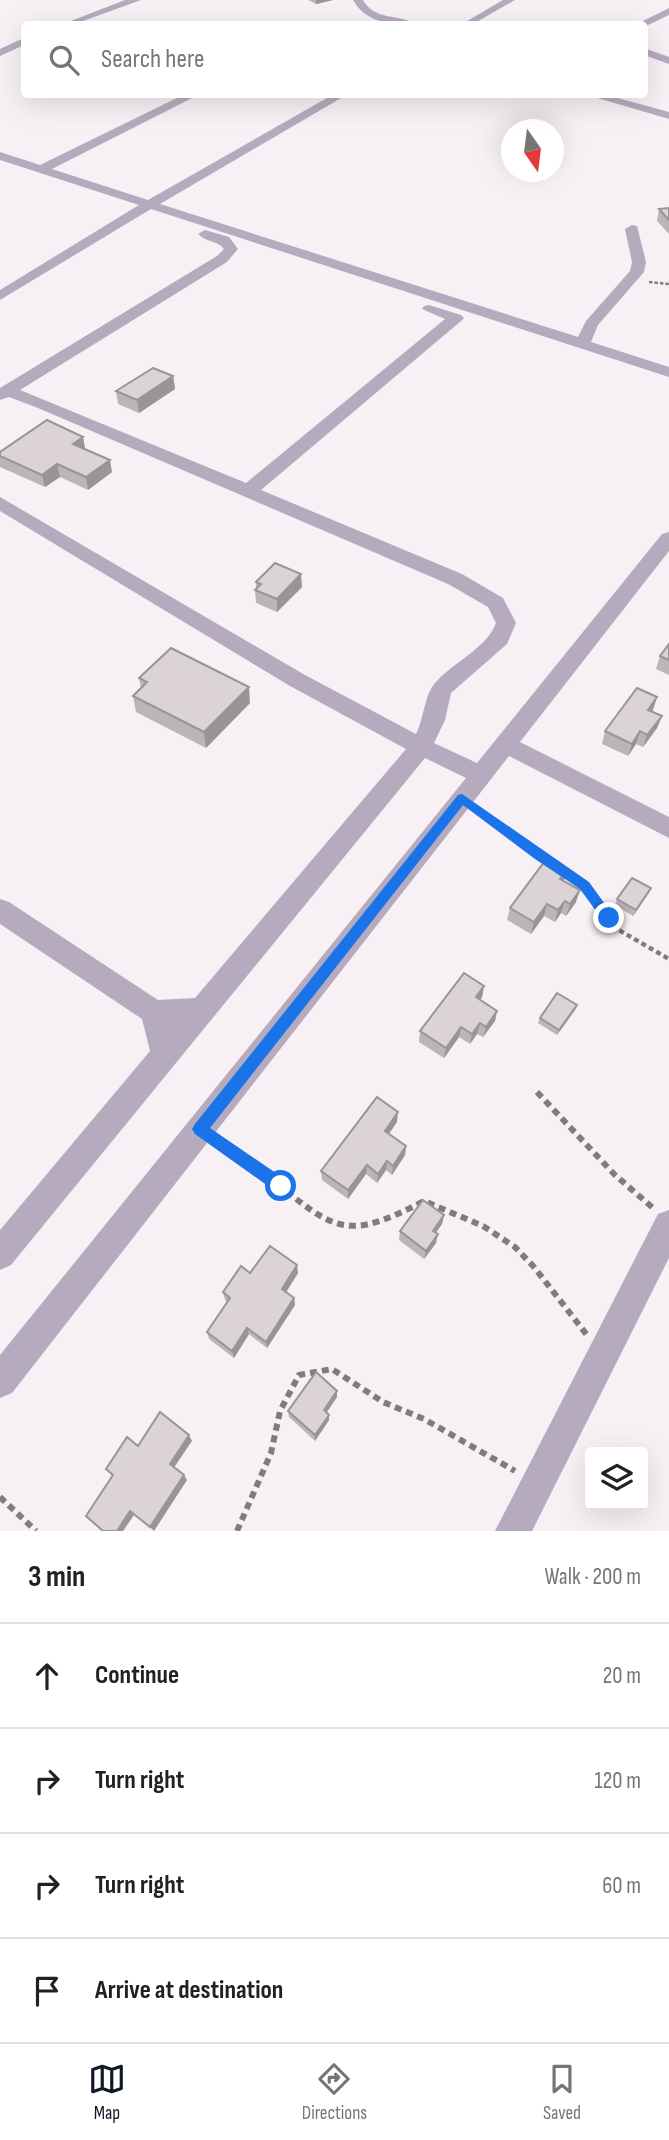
<!DOCTYPE html>
<html lang="en">
<head>
<meta charset="utf-8">
<style>
	:root { --surface:#fff; --page:#f6f6f6; --text:#202124; --muted:#757577; --line:#e0e0e0; --accent:#111827 }
	body { margin:0; font-family:"Sofia Sans Condensed",sans-serif; background:var(--page); color:var(--text) }
	.controls { position:absolute; right:21px; bottom:21px; display:grid; overflow:hidden; border-radius:7px; box-shadow:0 7px 28px #0002 }
	.controls button { width:63px; height:63px; display:grid; place-items:center; padding:0; border:0; border-bottom:2px solid var(--line); background:var(--surface); color:var(--text); font:35px sans-serif }
	.compass { position:absolute; left:501px; top:119px; width:63px; height:63px; border-radius:50%; background:var(--surface); box-shadow:0 7px 28px #0002; rotate:166deg }
	.stop { position:absolute; width:21px; height:21px; margin:-16px; border:5px solid #1a73e8; border-radius:50%; background:#fff }
	.stop.end { background:#1a73e8; border-color:#fff; box-shadow:0 2px 7px #0008 }
	.list { margin:0; padding:0; list-style:none }
	h2 { display:flex; justify-content:space-between; align-items:center; height:91px; margin:0; padding:0 28px; font-size:30px }
	h2 small { font-size:23px; font-weight:400; color:var(--muted) }
	.list li { display:grid; grid-template-columns:46px 1fr auto; gap:21px; align-items:center; box-sizing:border-box; height:105px; padding:0 28px; border-top:2px solid var(--line) }
	.list b { display:block; font-size:26px; white-space:nowrap }
	.list em { font-size:23px; font-style:normal; color:var(--muted) }
	.icon { flex:none; width:38px; height:38px; fill:none; stroke:currentColor; stroke-width:2; stroke-linecap:round; stroke-linejoin:round }
	.map { position:relative; flex:none; width:669px; height:1531px; overflow:hidden }
	.search { position:absolute; background:var(--surface); box-shadow:0 7px 28px #0002; left:21px; right:21px; top:21px; height:77px; display:flex; align-items:center; gap:18px; box-sizing:border-box; padding:0 24px; border-radius:7px; color:var(--muted); font-size:26px }
	.sheet { height:511px; background:var(--surface) }
	nav { display:flex; justify-content:space-around; align-items:center; box-sizing:border-box; height:98px; border-top:2px solid var(--line); background:var(--surface); font-size:19px; color:var(--muted) }
	nav a { display:grid; justify-items:center; gap:4px }
	nav .on { color:var(--accent) }
	.map>svg:first-child { display:block }
	.lines { fill:none; stroke-linecap:round; stroke-linejoin:round }
	.path-far2 { stroke:#807b7e; stroke-width:2.5; stroke-dasharray:3.5 2; stroke-linecap:butt }
	.path-far1 { stroke:#807b7e; stroke-width:4.5; stroke-dasharray:5 3.5; stroke-linecap:butt }
	.path { stroke:#807b7e; stroke-width:6; stroke-dasharray:7 5; stroke-linecap:butt }
	.minor { fill:#b6abbe; fill-rule:evenodd }
	.wall { fill:#bcb5b7 }
	.shaded-wall { fill:#999495 }
	.building { fill:#dbd3d5; stroke:#999495; stroke-width:2 }
	.route { fill:#1a73e8 }
</style>
</head>
<body>
<div class="map">
<svg width="669" height="1531" viewBox="0 0 669 1531">
	<rect width="100%" height="100%" fill="#f7f0f5"/>
	<g class="lines">
		<path class="path-far2" d="M649,282L669,284"/>
		<path class="path-far1" d="M479,810L551,863
			M562,869L584,885L617,929L669,959"/>
		<path class="path" d="M537,1092L615,1175L653,1208
			M219,1142C237,1154 256,1165 272,1179C335,1232 348,1241 424,1201L483,1226L515,1247L534,1267L587,1335
			M0,1497L36,1531
			M237,1531L271,1453L280,1411L299,1375L332,1369L383,1402L424,1419L515,1471"/>
		<path class="minor" d="M125,0H141L75,24H63Z
			M353,0H363C375,21 399,14 416,24C393,26 366,23 353,0Z
			M503,0H515L473,24H462Z
			M669,8V15L646,26L637,24Z
			M24,38V45L0,56V49Z
			M644,48L669,57V64L644,55Z
			M185,94H200L52,169L148,200L334,94H348L160,204L578,337L586,321L630,271L632,262L625,229L632,225L637,226L646,262L644,272L598,325L591,342L669,367V377L151,209L0,300V290L139,205L0,160V152L40,165Z
			M584,94H603L669,112V119Z
			M205,230L229,237L238,249L227,262L20,390L246,483L445,319L422,309L424,306L429,305L461,315L464,318L461,321L261,490L462,574L503,598L516,623L507,644L451,693L445,720L434,743L477,763L662,534L669,532V551L520,742L669,817V838L509,756L12,1393L0,1398V1355L466,778L425,758L11,1265L0,1270V1230L150,1051L142,1019L0,924V899L9,902L158,1000L195,998L406,749L290,686L0,511V497L305,675L416,734C424,719 424,696 435,683C453,662 486,649 496,623L488,607L448,584L38,408L9,397L0,400V388L217,256L224,249C217,240 205,242 198,234Z
			M669,1210V1258L532,1531H495L658,1214Z"/>
	</g>
	<path class="wall" d="M308,0H333L316,4Z
		M669,208V234L657,221L659,209Z
		M173,376L175,389L139,413L118,404L116,391Z
		M83,437L85,449L112,472L88,490L60,477L45,487L0,467V452Z
		M256,582L302,587L277,612L256,603L255,590L256,588Z
		M669,644V675L656,669L660,656Z
		M139,678L250,703L206,748L136,712L133,696L141,688Z
		M657,697L652,711L662,716L657,728L643,747L636,744L628,756L602,744L605,731Z
		M564,881L576,902L566,916L561,913L555,922L544,916L531,934L507,920L510,908Z
		M651,888L648,894L633,916L615,905L617,899Z
		M484,986L482,997L480,1000L497,1011L495,1021L483,1037L477,1034L470,1044L459,1037L444,1058L419,1042L420,1031Z
		M575,1010L557,1035L538,1023L540,1018Z
		M397,1122L389,1134L406,1146L405,1155L392,1175L386,1170L377,1183L366,1174L348,1199L322,1180L321,1171Z
		M444,1215L442,1224L436,1233V1243L424,1259L399,1240L400,1231Z
		M250,1273H298L286,1292L294,1298L295,1305L267,1348L249,1334L234,1358L209,1339L207,1332L227,1302L225,1300L223,1292Z
		M337,1397L327,1412L329,1415V1420L315,1441L289,1417L288,1411Z"/>
	<path class="shaded-wall" d="M316,0H333L316,4Z
		M173,376L175,389L139,413L137,400Z
		M83,437L85,449L73,444Z
		M110,460L112,472L88,490L86,477Z
		M57,464L60,477L45,487L42,475Z
		M301,574L302,587L277,612V599Z
		M249,687L250,703L206,748L204,732Z
		M657,697L653,710L644,722L648,710Z
		M662,716L657,728L643,747L647,735Z
		M640,731L636,744L628,756L632,744Z
		M567,869L564,881L560,879Z
		M651,888L648,894L633,916L636,910Z
		M580,890L576,902L566,916L570,904Z
		M565,901L561,913L555,922L558,910Z
		M547,904L544,916L531,934L534,922Z
		M484,986L482,997L474,1008L476,997Z
		M577,1005L575,1010L557,1035L559,1030Z
		M497,1011L495,1021L483,1037L486,1027Z
		M480,1023L477,1034L470,1044L472,1034Z
		M461,1027L459,1037L444,1058L446,1048Z
		M398,1112L397,1122L384,1140L385,1131Z
		M406,1146L405,1155L392,1175L393,1166Z
		M387,1161L386,1170L377,1183L378,1174Z
		M367,1165L366,1174L348,1199V1190Z
		M444,1215L442,1224L431,1239L433,1231Z
		M438,1234L436,1243L424,1259L426,1251Z
		M297,1265L298,1273L283,1297L282,1289Z
		M294,1298L295,1305L267,1348L266,1342Z
		M247,1328L249,1334L234,1358L232,1351Z
		M337,1391V1397L324,1416V1410Z
		M329,1415V1420L315,1441V1435Z
		M189,1435L192,1441L173,1469L170,1464Z
		M184,1475L187,1480L154,1531L150,1527Z
		M130,1511L134,1515L123,1531H117Z"/>
	<path class="building" d="M669,208V220L659,209Z
		M153,368L173,376L137,400L116,391Z
		M47,420L83,437L73,444L110,460L86,477L57,464L42,475L0,456V452Z
		M275,563L301,574L277,599L255,590L261,584L256,582Z
		M669,644V660L660,656Z
		M171,648L249,687L204,732L133,696L147,682L139,678Z
		M637,688L657,697L648,710L662,716L647,735L640,731L632,744L605,731Z
		M547,858L567,869L560,879L580,890L570,904L565,901L558,910L547,904L534,922L510,908Z
		M632,878L651,888L636,910L617,899Z
		M464,973L484,986L476,997L497,1011L486,1027L480,1023L472,1034L461,1027L446,1048L420,1031Z
		M557,993L577,1005L559,1030L540,1018Z
		M377,1097L398,1112L385,1131L406,1146L393,1166L387,1161L378,1174L367,1165L348,1190L321,1171Z
		M423,1200L444,1215L433,1231L438,1234L426,1251L400,1231Z
		M270,1246L297,1265L282,1289L294,1298L266,1342L247,1328L232,1351L207,1332L230,1298L223,1292L241,1266L250,1273Z
		M316,1372L337,1391L324,1410L329,1415L315,1435L288,1411Z
		M160,1412L189,1435L170,1464L184,1475L150,1527L130,1511L117,1531H103L86,1516L113,1475L106,1469L127,1437L138,1446Z"/>
	<path class="route" d="M462,794L589,882L615,918L609,924L604,922L580,889L535,859L463,805L210,1128L286,1180L288,1186L286,1191L281,1193L275,1191L195,1134L192,1129L195,1124L458,795Z"/>
</svg>
<div class="controls">
<button><svg class="icon" aria-label="layers" viewBox="0 0 24 24"><path d="M12 4l9 5-9 5-9-5zM3 14l9 5 9-5"/></svg></button>
</div>
<svg class="compass" viewBox="-18 -18 36 36"><path d="M0-13l5 13h-10z" fill="#e53935"/><path d="M0 13l5-13h-10z" fill="#757577"/></svg>
<div class="stop" style="left:281px;top:1186px"></div>
<div class="stop end" style="left:609px;top:918px"></div>
<div class="search"><svg class="icon" aria-label="search" viewBox="0 0 24 24"><circle cx="10" cy="10" r="6"/><path d="M15 15l6 6"/></svg>Search here</div>
</div>
<section class="sheet">
<h2>3 min<small>Walk · 200 m</small></h2>
<ul class="list">
<li><svg class="icon" aria-label="ahead" viewBox="0 0 24 24"><path d="M12 20V5M6 11l6-6 6 6"/></svg><div><b>Continue</b></div><em>20 m</em></li>
<li><svg class="icon" aria-label="right" viewBox="0 0 24 24"><path d="M7 20v-9h11M14 6l5 5-5 5"/></svg><div><b>Turn right</b></div><em>120 m</em></li>
<li><svg class="icon" aria-label="right" viewBox="0 0 24 24"><path d="M7 20v-9h11M14 6l5 5-5 5"/></svg><div><b>Turn right</b></div><em>60 m</em></li>
<li><svg class="icon" aria-label="arrive" viewBox="0 0 24 24"><path d="M6 21V4h12l-3 4 3 4H6"/></svg><div><b>Arrive at destination</b></div></li>
</ul>
</section>
<nav>
<a class="on"><svg class="icon" aria-label="map" viewBox="0 0 24 24"><path d="M3 6l6-2 6 2 6-2v14l-6 2-6-2-6 2zM9 4v14M15 6v14"/></svg>Map</a>
<a><svg class="icon" aria-label="directions" viewBox="0 0 24 24"><path d="M12 3l9 9-9 9-9-9zM9 14v-3h6M13 9l2 2-2 2"/></svg>Directions</a>
<a><svg class="icon" aria-label="saved" viewBox="0 0 24 24"><path d="M7 4h10v16l-5-4-5 4z"/></svg>Saved</a>
</nav>
</body>
</html>
